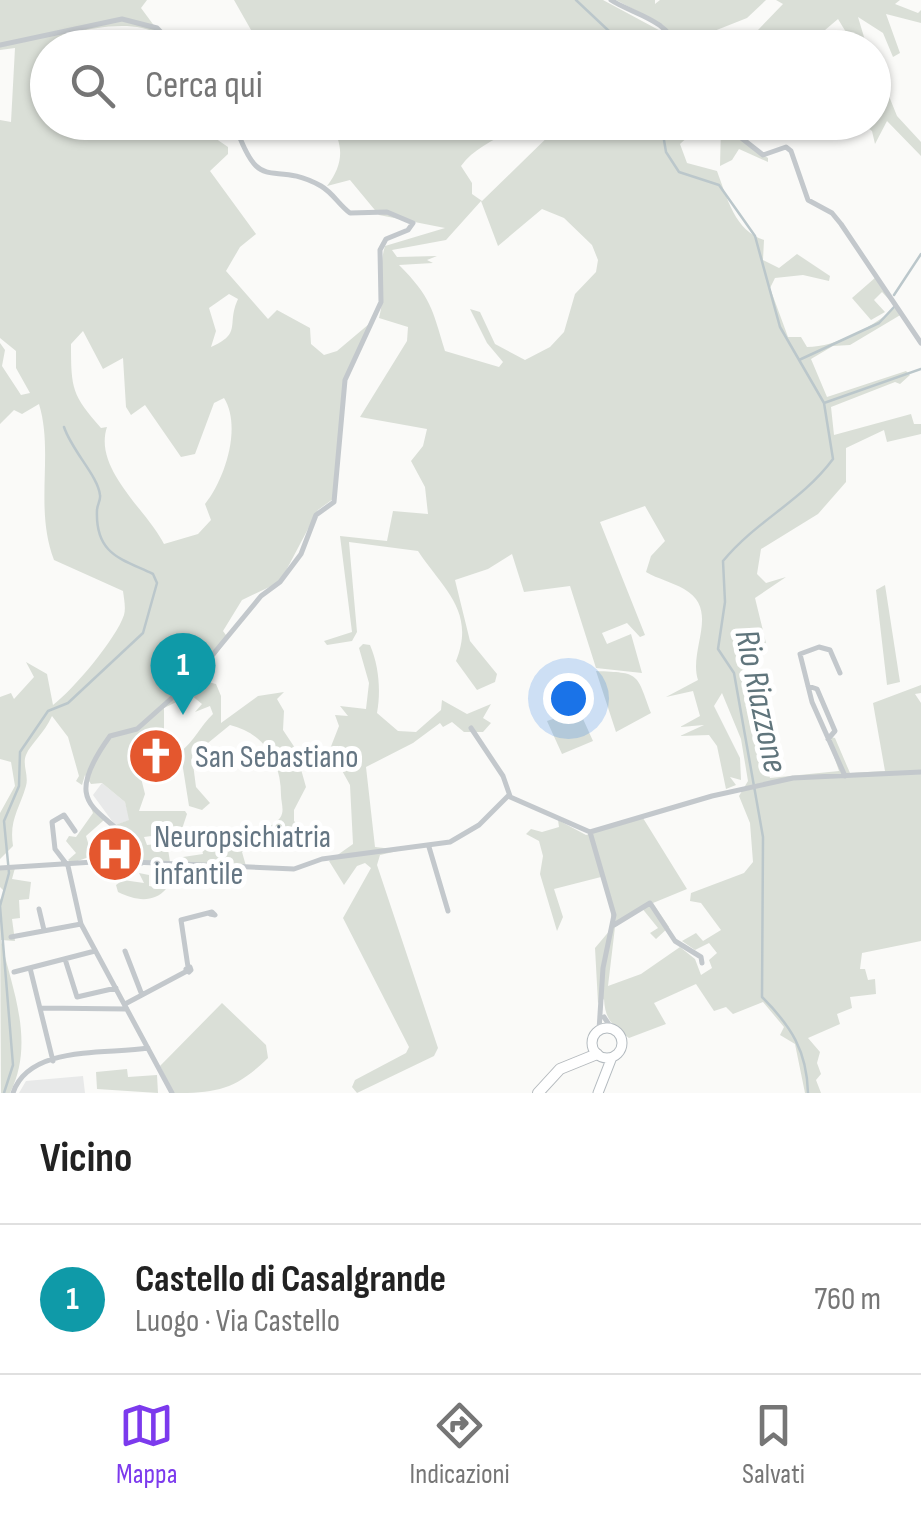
<!DOCTYPE html>
<html lang="it">
<head>
<meta charset="utf-8">
<style>
	:root { --surface:#fff; --page:#f2f2f2; --text:#222; --muted:#767676; --line:#e0e0e0; --accent:#7c3aed }
	body { margin:0; font-family:"Sofia Sans Condensed",sans-serif; background:var(--page); color:var(--text) }
	.you { position:absolute; left:568px; top:698px; width:35px; height:35px; margin:-25px; border:8px solid #fff; border-radius:50%; background:#1a73e8; box-shadow:0 0 0 15px #1a73e833 }
	.badge { display:grid; place-items:center; width:65px; height:65px; border-radius:50%; background:var(--accent); color:#fff; font-size:32px; font-weight:700 }
	.pin { position:absolute; translate:-50% -82px; filter:drop-shadow(0 2px 5px #0008) }
	.pin::after { content:''; position:absolute; top:52px; width:35px; height:30px; background:inherit; clip-path:polygon(0 0,100% 0,50% 100%) }
	.list { margin:0; padding:0; list-style:none }
	h2 { display:flex; justify-content:space-between; align-items:center; height:130px; margin:0; padding:0 40px; font-size:42px }
	h2 small { font-size:32px; font-weight:400; color:var(--muted) }
	.list li { display:grid; grid-template-columns:65px 1fr auto; gap:30px; align-items:center; box-sizing:border-box; height:150px; padding:0 40px; border-top:2px solid var(--line) }
	.list b { display:block; font-size:38px; white-space:nowrap }
	.list p { margin:0; font-size:32px; white-space:nowrap; color:var(--muted) }
	.list em { font-size:32px; font-style:normal; color:var(--muted) }
	.icon { flex:none; width:55px; height:55px; fill:none; stroke:currentColor; stroke-width:2; stroke-linecap:round; stroke-linejoin:round }
	.map { position:relative; flex:none; width:921px; height:1093px; overflow:hidden }
	.search { position:absolute; background:var(--surface); box-shadow:0 2px 8px #0004; left:30px; right:30px; top:30px; height:110px; display:flex; align-items:center; gap:25px; box-sizing:border-box; padding:0 35px; border-radius:55px; color:var(--muted); font-size:38px }
	.sheet { height:280px; background:var(--surface) }
	nav { display:flex; justify-content:space-around; align-items:center; box-sizing:border-box; height:140px; border-top:2px solid var(--line); background:var(--surface); font-size:28px; color:var(--muted) }
	nav a { display:grid; justify-items:center; gap:5px }
	nav .on { color:var(--accent) }
	.map>svg:first-child { display:block }
	.built { fill:#e8e9e9 }
	.green { fill:#dadfd7; fill-rule:evenodd }
	.lines { fill:none; stroke-linecap:round; stroke-linejoin:round }
	.stream { stroke:#bbc7cb; stroke-width:2.5 }
	.secondary-casing { stroke:#b3babf; stroke-width:11 }
	.primary-casing { stroke:#b5babe; stroke-width:12 }
	.street { stroke:#c3c8cc; stroke-width:5 }
	.secondary { stroke:#fff; stroke-width:9 }
	.primary { stroke:#fff; stroke-width:10 }
	.labels { text-anchor:middle; stroke-width:10; stroke-linejoin:round; paint-order:stroke }
	.poi-label { font-size:32px; fill:#657683; stroke:#fff; text-anchor:start }
	.water-label { font-size:35px; font-style:italic; fill:#60757c; stroke:#fff }
</style>
</head>
<body>
<div class="map">
<svg width="921" height="1093" viewBox="0 0 921 1093">
	<rect width="100%" height="100%" fill="#fafaf8"/>
	<path class="built" d="M102,783L125,802L130,820L115,825L93,795Z
		M83,1076L85,1093H19L26,1081Z"/>
	<path class="green" d="M0,0H147L141,8L161,35C134,20 100,27 71,33L72,47L48,48V122L193,123L228,147V154L210,171L256,234L240,247L226,271L268,319L277,310L310,328L311,344L324,355L337,351L369,324L346,376L333,499L318,510L280,582L242,600L223,631L228,638L203,673L204,681L216,684L221,696V723L258,696L284,692L277,699L284,711L283,730L295,748L306,787L294,810V821L301,828L297,840L269,846L267,841L255,842L242,852L246,866L178,864L183,857L203,854L200,842L211,838L209,833L222,830L230,843C243,837 271,830 280,818C285,811 281,803 281,795C281,761 264,733 230,725L192,756L196,787L210,803L202,810L189,806L182,762L158,759L163,752L179,753C195,741 200,726 213,714L210,706L195,712L202,704L191,695L164,708V740L138,766L145,794L139,811H185L187,814L181,832L144,837L147,845L167,843L170,862H145L115,825L129,820L125,802L102,783L91,784L85,775L82,785L76,781L79,776L68,737L52,716C44,734 31,743 26,755C22,765 29,775 26,786C19,810 9,820 13,846L0,859V813L15,786L11,762L0,759V697L11,693L14,699L34,677L26,662L47,674L53,705C73,690 116,639 124,615C126,608 124,599 123,591L54,560C34,508 54,453 39,404L22,414L14,410L0,424V343L5,350L2,366L21,395L30,393L16,368V351L0,338V120L11,122L15,48L0,50ZM229,294L238,299C226,325 243,333 211,347L216,331L209,308ZM83,331L103,369L123,358L126,407L131,415L145,405L181,457L195,454L214,403L224,398C242,427 225,479 205,504L211,520L198,534L164,544C147,510 93,469 107,427L101,428C72,395 71,389 71,344Z
		M234,0H603L668,35L672,47H252L255,37Z
		M616,0H655V4L660,0H766L747,18L694,39L690,48L677,47L663,25Z
		M776,0H900L895,4L918,13L921,10V23L886,14L900,53L893,57L883,33L858,17L867,47H855L838,19L805,47H730L734,41L758,30L783,4Z
		M874,59L897,116L921,142V156L887,121L875,144L872,131L862,123L874,122V108L883,100L874,79Z
		M330,123H522C501,138 476,145 461,166L472,183V194L482,201L562,123H640L662,138V128L651,123H703L680,144L687,163L717,171C727,198 735,231 764,240L763,260L779,268L797,254L830,276L829,281L803,275L775,278L770,288L788,337H801L807,347C837,347 874,326 896,307L902,314L850,345L833,346L811,359L827,397L906,371L910,375L900,384L895,382L831,407L834,435L911,414L914,424H921V434L887,442L884,430L846,448V482L818,514L761,549L757,574L766,583L786,577L755,598L766,643L737,654V661L761,679L752,678L756,709L751,719L770,778L839,771L827,736L835,738L850,773L885,771L873,703L921,685V693L915,694L921,703V941L862,953L860,969H865L868,980L875,979L876,994L850,997L852,1008L837,1014L840,1024L808,1038L820,1052L817,1063L821,1074L816,1080L821,1093H805L795,1044L780,1035L784,1027L763,1002L733,1014L726,1007L714,1011L696,984L654,1003L666,1024L629,1038C613,1026 605,1020 604,999L598,1003L595,948L611,929V902L601,877L554,889L563,917L557,931L540,874L543,856L539,841L526,834L531,829L542,832L559,827L558,820L586,835L643,818L687,889L653,903L669,927L656,939L650,933L658,928L641,907L615,927L608,986L641,974L680,947L695,959L701,975L712,968L709,960L717,953L709,943L695,950L682,941L696,933L703,941L721,930L701,903L690,901L691,893L744,873L753,862L750,823L739,796L748,781L741,739L722,693L714,706L740,758L741,780L730,777L736,785L726,789L717,746L709,735L680,736L704,725L680,727L700,716L693,691L666,697L698,680C688,649 721,610 684,589C672,582 658,579 646,572L651,556L665,541L645,506L600,522L645,635L640,637L627,623L602,633L607,644L631,634L642,673L596,668L570,586L524,592L512,554L488,569L455,580L470,641L497,674L495,682L477,690L456,661C476,611 443,589 418,551L349,542L357,632L352,641L327,645L324,641L352,632L340,536L387,541L393,511L428,514L425,487L411,461L423,446L427,429L360,417L407,341L408,327L379,318C387,288 377,272 385,246L445,228L379,215L350,180L327,186C344,164 344,145 330,123ZM481,201L498,246L542,209L564,218L592,245L598,260L596,272L575,294L564,332L550,347L525,360L495,344L480,312L470,309L487,343L503,362L499,367L445,351C432,308 431,297 399,265L433,263L427,260L437,256L397,257L392,250L446,240Z
		M721,126L768,158V162L739,149L732,160L720,166Z
		M876,277L894,305L882,292L874,300L885,312L871,320L852,298Z
		M885,585L900,682L887,685L876,590Z
		M363,644L370,645C379,666 381,691 377,713L398,731L416,732L441,710L442,700L467,714L491,704L483,718L491,723L483,732H464L452,722L443,727L440,723L413,743L366,767L375,847L402,850L380,855L377,865L438,1048L434,1056L357,1093L352,1087L355,1080L406,1053L409,1047L343,918L371,868L365,863L357,866L344,885L329,861L353,844L350,785L330,749L339,726L335,715L348,716L340,706L366,709L369,683L359,648Z
		M596,671C640,673 636,672 651,713L616,732Z
		M574,699L593,741L562,754L547,721L559,717L555,705Z
		M88,800L104,820L86,836L92,856L72,863L68,860L76,853L66,841L69,836L76,837L93,813Z
		M15,868L12,879L31,882L29,899L19,900L20,918L12,919L15,941L1,940C11,987 36,1041 10,1093H1L0,900L5,892L0,887V870Z
		M139,873L149,875V886L166,889C153,904 134,900 118,892L116,885L123,880L144,883Z
		M222,1003L266,1045L268,1058C236,1089 218,1093 174,1093L160,1066Z
		M127,1069L128,1077L157,1075L158,1093L97,1089L96,1072Z"/>
	<g class="lines">
		<path class="stream" d="M576,0L627,48
			M651,122L662,128L666,152L679,172L719,185L755,236L780,327L824,403L833,459C801,502 758,519 723,561L725,602L718,649L734,673L763,837L762,997C791,1026 807,1051 808,1093
			M894,295L921,254
			M799,360L879,323L895,306
			M824,403L921,369
			M4,1093L13,1065L0,906L9,873L4,821L19,786L20,752L48,711L68,703L143,633L157,583L153,574C122,559 95,555 97,510C97,505 101,500 100,495C98,476 72,451 64,427"/>
		<g class="secondary-casing">
			<path id="secondary" d="M592 1043a15 15 0 1 1 30 0a15 15 0 1 1-30 0Z
				M598,1093L612,1057"/>
		</g>
		<g class="primary-casing">
			<path id="primary" d="M538,1093L560,1069L597,1054"/>
		</g>
		<path class="street" d="M611,0C632,14 670,20 675,48
			M0,45L122,19L157,28L176,48
			M721,122L763,155L786,147L791,151L808,200L832,213L841,224L921,343
			M840,673L830,650L819,647L800,654L812,702L845,776
			M808,686L817,689L835,731L828,739
			M471,728L503,776L510,796
			M75,831L64,815L52,822L55,849L68,866L81,924L172,1093
			M590,832L614,915L603,968L599,1030
			M429,847L448,911
			M142,863C118,805 50,819 110,736L137,729L191,681L261,596L280,582L301,554L316,515L334,502L345,380L381,302L380,250L386,239L408,230L413,223L387,212L350,213C339,205 333,193 321,186C269,157 261,200 234,122
			M0,868L109,861L294,869L322,859L450,842L479,825L508,796L590,832L712,796L793,778L921,772
			M39,909L44,930
			M614,925L650,903L675,941L701,957L702,963
			M11,937L81,924
			M125,951L142,995
			M65,959L77,997L116,988
			M188,967L181,920L212,912L215,915L210,914
			M190,967L191,970L189,972L186,969Z
			M30,968L53,1061
			M14,972L95,951
			M125,1004L187,971
			M41,1008L127,1009
			M604,1017L612,1029
			M13,1093C29,1044 109,1055 148,1048"/>
		<use href="#secondary" class="secondary"/>
		<use href="#primary" class="primary"/>
	</g>
	<defs>
		<g id="church-disc" transform="scale(2.875)"><circle r="9.5" fill="#e4572e" stroke="#fff"/><path d="M-1.2-6h2.4v3.5h3.3v2.4h-3.3V6h-2.4V-.1h-3.3v-2.4h3.3Z" fill="#fff"/></g>
		<g id="hospital-disc" transform="scale(2.875)"><circle r="9.5" fill="#e4572e" stroke="#fff"/><path d="M-5-5h3v3.5h4V-5h3V5h-3V1.5h-4V5h-3Z" fill="#fff"/></g>
	</defs>
	<g fill-rule="evenodd">
		<use href="#church-disc" x="156" y="756"/>
		<use href="#hospital-disc" x="115" y="854"/>
	</g>
	<g class="labels">
		<g class="poi-label">
			<text x="195" y="767">San Sebastiano</text>
			<text x="154" y="847">Neuropsichiatria<tspan x="154" dy="37">infantile</tspan></text>
		</g>
		<g class="water-label">
			<text transform="translate(762 701) rotate(78)" y="12">Rio Riazzone</text>
		</g>
	</g>
</svg>
<div class="you"></div>
<div class="pin badge" style="left:183px;top:715px;background:#0f9aa8">1</div>
<div class="search"><svg class="icon" aria-label="search" viewBox="0 0 24 24"><circle cx="10" cy="10" r="6"/><path d="M15 15l6 6"/></svg>Cerca qui</div>
</div>
<section class="sheet">
<h2>Vicino<small></small></h2>
<ul class="list">
<li><span class="badge" style="background:#0f9aa8">1</span><div><b>Castello di Casalgrande</b><p>Luogo · Via Castello</p></div><em>760 m</em></li>
</ul>
</section>
<nav>
<a class="on"><svg class="icon" aria-label="map" viewBox="0 0 24 24"><path d="M3 6l6-2 6 2 6-2v14l-6 2-6-2-6 2zM9 4v14M15 6v14"/></svg>Mappa</a>
<a><svg class="icon" aria-label="directions" viewBox="0 0 24 24"><path d="M12 3l9 9-9 9-9-9zM9 14v-3h6M13 9l2 2-2 2"/></svg>Indicazioni</a>
<a><svg class="icon" aria-label="saved" viewBox="0 0 24 24"><path d="M7 4h10v16l-5-4-5 4z"/></svg>Salvati</a>
</nav>
</body>
</html>
